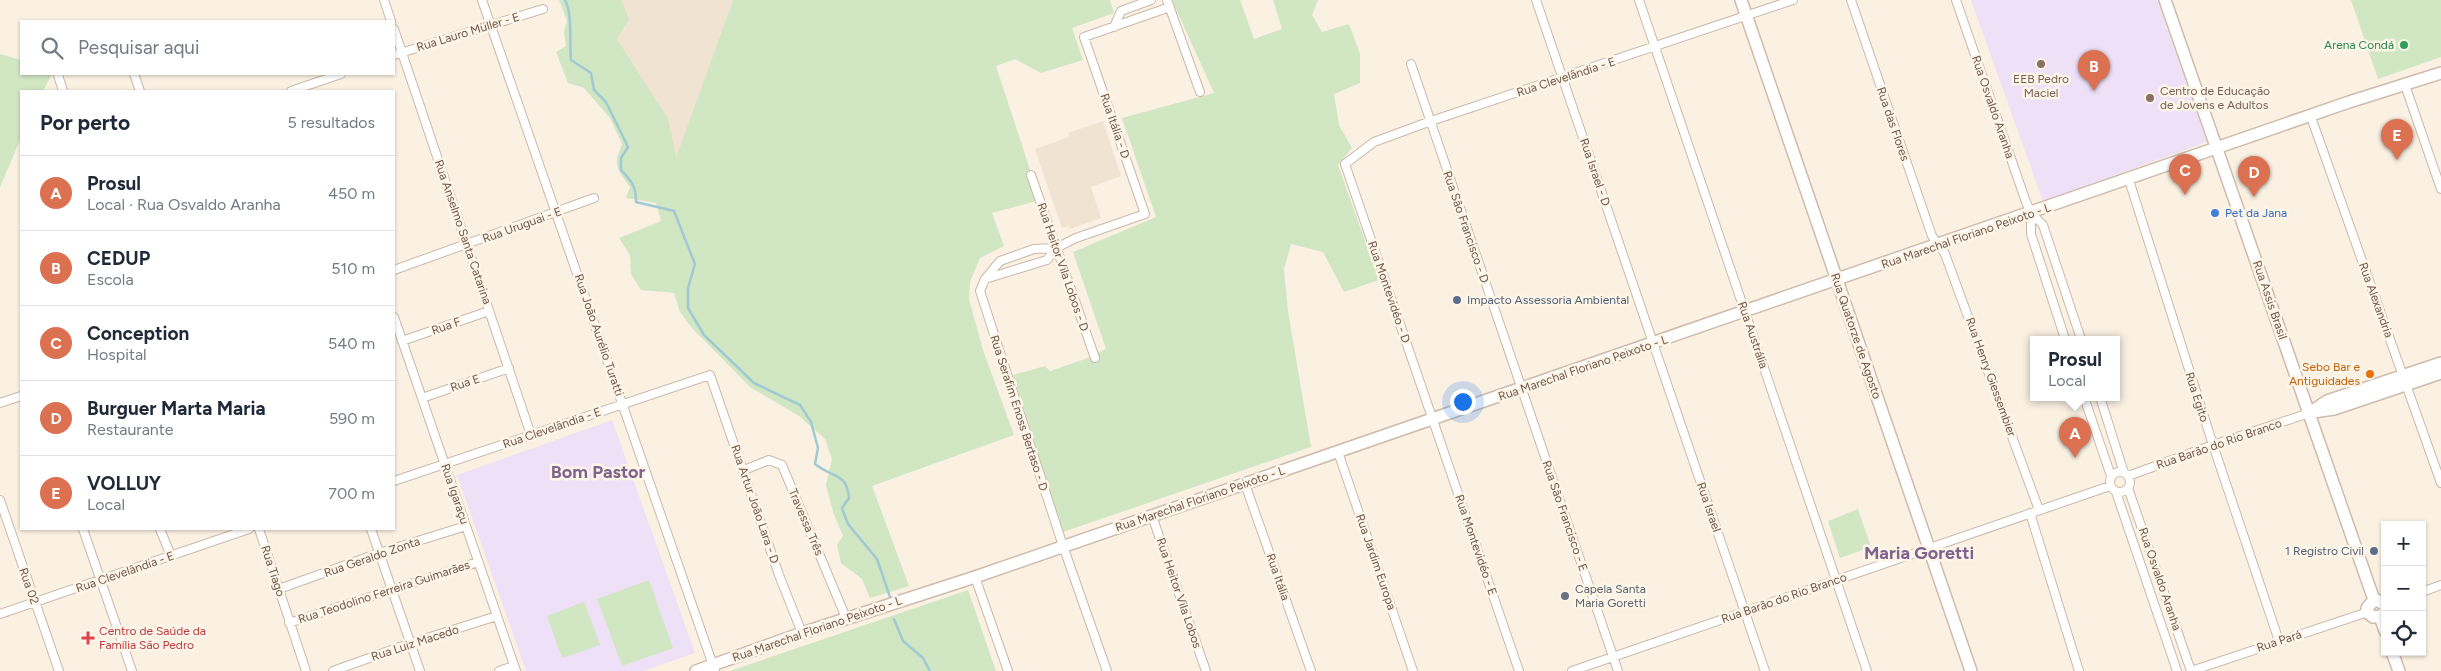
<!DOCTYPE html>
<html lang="pt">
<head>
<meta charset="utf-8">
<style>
	:root { --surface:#fff; --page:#f2f2f3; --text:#1f2937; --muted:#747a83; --line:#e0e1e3; --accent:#db7151 }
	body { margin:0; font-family:Figtree,sans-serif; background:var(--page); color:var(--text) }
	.controls { position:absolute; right:15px; bottom:15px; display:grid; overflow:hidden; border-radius:0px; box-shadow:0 1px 4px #0004 }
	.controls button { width:45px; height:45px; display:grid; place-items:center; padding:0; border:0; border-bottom:1px solid var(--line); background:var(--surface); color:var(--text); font:25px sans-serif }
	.you { position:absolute; left:1462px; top:401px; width:18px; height:18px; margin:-12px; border:4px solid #fff; border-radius:50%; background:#1a73e8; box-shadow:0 0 0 8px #1a73e833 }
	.badge { display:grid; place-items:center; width:32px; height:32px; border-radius:50%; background:var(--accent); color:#fff; font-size:16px; font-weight:700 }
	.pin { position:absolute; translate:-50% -41px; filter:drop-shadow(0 1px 2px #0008) }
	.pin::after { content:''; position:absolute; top:26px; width:18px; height:15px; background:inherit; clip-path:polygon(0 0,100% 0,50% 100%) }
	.popup { position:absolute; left:2030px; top:336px; width:90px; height:65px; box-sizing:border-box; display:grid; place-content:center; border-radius:0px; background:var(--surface); filter:drop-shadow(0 1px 4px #0005); font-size:16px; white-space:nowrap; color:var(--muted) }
	.popup b { font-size:19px; color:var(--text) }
	.popup::after { content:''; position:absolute; left:50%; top:100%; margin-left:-10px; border:10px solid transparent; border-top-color:var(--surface) }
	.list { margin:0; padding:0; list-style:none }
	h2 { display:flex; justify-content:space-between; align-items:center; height:65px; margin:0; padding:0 20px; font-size:21px }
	h2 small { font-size:16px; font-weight:400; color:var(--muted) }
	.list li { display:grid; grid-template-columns:32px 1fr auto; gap:15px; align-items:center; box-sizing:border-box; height:75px; padding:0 20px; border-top:1px solid var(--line) }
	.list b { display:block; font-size:19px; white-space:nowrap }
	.list p { margin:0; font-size:16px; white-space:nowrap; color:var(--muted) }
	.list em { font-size:16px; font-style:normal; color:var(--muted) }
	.icon { flex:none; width:28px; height:28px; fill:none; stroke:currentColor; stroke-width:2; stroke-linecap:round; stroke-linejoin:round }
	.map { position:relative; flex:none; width:2441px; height:671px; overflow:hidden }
	.search { position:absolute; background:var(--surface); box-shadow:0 1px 4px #0004; left:20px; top:20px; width:375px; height:55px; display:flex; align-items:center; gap:12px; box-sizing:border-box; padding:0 18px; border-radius:0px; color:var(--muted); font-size:19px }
	.panel { position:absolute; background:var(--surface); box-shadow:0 1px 4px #0004; left:20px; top:90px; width:375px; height:440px; border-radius:0px }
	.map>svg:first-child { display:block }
	.residential { fill:#f1e3d2 }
	.education { fill:#eee0f6 }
	.green { fill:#d1e6c3 }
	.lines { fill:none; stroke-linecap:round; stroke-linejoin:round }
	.stream { stroke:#a0cad3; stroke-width:2.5 }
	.street-casing { stroke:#cab9aa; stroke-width:10 }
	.secondary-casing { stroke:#cfbbab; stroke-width:14 }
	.street { stroke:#fff; stroke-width:8 }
	.secondary { stroke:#fff; stroke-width:11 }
	.leisure-dot { fill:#2e9e5b; stroke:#fdf5e8; stroke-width:2 }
	.education-dot { fill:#8d6e63; stroke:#fdf5e8; stroke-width:2 }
	.shop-dot { fill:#3f7fe0; stroke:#fdf5e8; stroke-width:2 }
	.service-dot { fill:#5c6f8a; stroke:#fdf5e8; stroke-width:2 }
	.food-dot { fill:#e8710a; stroke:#fdf5e8; stroke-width:2 }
	.worship-dot { fill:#6b7280; stroke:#fdf5e8; stroke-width:2 }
	.health-dot { fill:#e0444e; stroke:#fdf5e8; stroke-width:2 }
	.labels { text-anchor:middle; stroke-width:5; stroke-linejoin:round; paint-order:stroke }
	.street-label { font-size:12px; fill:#70584b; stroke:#fdf5e8 }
	.leisure-label { font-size:12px; fill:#27864d; stroke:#fdf5e8; text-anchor:end }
	.education-label { font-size:12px; fill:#785e54; stroke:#fdf5e8 }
	.shop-label { font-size:12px; fill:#366cbe; stroke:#fdf5e8; text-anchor:start }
	.service-label { font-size:12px; fill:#4e5e75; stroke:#fdf5e8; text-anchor:start }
	.food-label { font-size:12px; fill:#c56008; stroke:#fdf5e8; text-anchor:end }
	.worship-label { font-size:12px; fill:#5b616d; stroke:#fdf5e8; text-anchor:start }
	.health-label { font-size:12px; fill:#be3a42; stroke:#fdf5e8; text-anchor:start }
	.district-label { font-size:18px; font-weight:bold; fill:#7e638c; stroke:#fdf5e8 }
</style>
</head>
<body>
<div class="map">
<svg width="2441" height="671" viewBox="0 0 2441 671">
	<rect width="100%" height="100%" fill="#faf1e3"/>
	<path class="residential" d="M622,0H733L676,159L617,39L629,20Z
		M1103,121L1121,176L1091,187L1101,218L1070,229L1069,226L1062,228L1035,149L1069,137L1068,133Z"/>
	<path class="education" d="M1971,0H2157L2207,142L2043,201Z
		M612,420L695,653L643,671H526L457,475Z"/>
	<path class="green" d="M559,0H622L629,20L617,39L668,119L676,158L733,0H1110L1114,13L1072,28L1083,60L1041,73L1015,59L996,66L1040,200L992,213L1004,246L980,258L970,282L969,299L983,350L1014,435L872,486L909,586L870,598L862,579L841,563L837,545L843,536L833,512L826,485L832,459L825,439L799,416L750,387L692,328L680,312L674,293L641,290L631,274L630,255L619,238L661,221L656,203L626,198L630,187C616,167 613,166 622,144L610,118L584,88L568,83L556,52L566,46L564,32L567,21Z
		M1172,0H1240L1254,39L1282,29L1273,0H1318L1312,15L1322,32L1349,24L1360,54V83L1334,94L1339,125L1352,148L1338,165L1379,280L1344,292L1323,252L1291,244L1284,269L1288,311L1311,447L1063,532L1013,375L1045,366L1050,371L1088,358L1106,349L1073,252L1156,217L1122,118L1214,93Z
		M2351,0H2441V57L2378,79Z
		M0,54L21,60V74H52L43,91H21V138L0,187Z
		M1858,509L1871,547L1840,558L1828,521Z
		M649,580L673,648L622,666L597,599Z
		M968,590L996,671H730Z
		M584,602L600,645L562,658L547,616Z"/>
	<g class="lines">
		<path class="stream" d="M565,0C573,15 569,42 571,60L591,73L594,90L606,102L628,147L621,158V170C632,181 636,187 636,202L674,211L695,264L688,288V308L704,335L754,383L800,405L811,422L818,448L815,464C832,478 847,472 849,498L842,508L848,524L877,559L890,597
			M894,619L903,641L923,658L930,671"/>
		<g class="street-casing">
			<path id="street" d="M384,0L391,21
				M482,0L715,671
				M1167,0L1200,92
				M1536,0L1765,671
				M1639,0L1867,671
				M1851,0L1932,236L1945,254L2039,510
				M1956,0L2026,202L2031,213L2043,225L2081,339
				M1114,27L1121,11L1151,0
				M394,29L531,435
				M394,55L543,9
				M1411,64L1618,671
				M134,74L140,91
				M58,75L63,91
				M2405,85L2441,189
				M291,91L341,74
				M2311,117L2441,483
				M1031,175L1095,358
				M2129,180L2213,445L2279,641
				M2031,213V234L2065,339
				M394,270L594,198
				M985,279L1047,260L1056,248
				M394,317L516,671
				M402,341L489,311
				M2084,397L2111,476
				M2100,397L2124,473
				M422,398L509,368
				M0,403L21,396
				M1338,452L1413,671
				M744,470L769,460L782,465L846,618
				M2110 482a10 10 0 1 1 20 0a10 10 0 1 1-20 0Z
				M2128,476L2213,445L2309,413
				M394,481L710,375L779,575L802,633
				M1245,484L1311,671
				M2128,488L2191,671
				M2116,492L2177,671
				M0,500L59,671
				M2030,513L2079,671
				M1152,516L1206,671
				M83,529L132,671
				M160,529L171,556
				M259,529L306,671
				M371,529L420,671
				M975,577L1008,671
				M279,589L379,553L466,526
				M2422,592L2441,585
				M0,614L249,529
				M289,623L478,562
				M333,671L411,643L497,616
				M499,671L514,666
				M1107,671L1063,546L980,291L985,279L1000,261L1034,249L1056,248L1076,238L1145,214L1084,37L1170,7
				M1519,671L1345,164L1374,142L1431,121L1793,0
				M1572,671L2110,486
				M2191,671L2368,612"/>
		</g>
		<g class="secondary-casing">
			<path id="secondary" d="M1741,0L1971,671
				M2165,0L2374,600
				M2313,412L2334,409L2441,373
				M2309,413L2327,401L2441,363
				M2385,605L2375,599L2367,608V612L2373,617L2381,616L2385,612
				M2380,617L2385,631
				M2392,652L2399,671
				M696,671L802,633L975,577L2349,102L2441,73"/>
		</g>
		<use href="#street" class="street"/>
		<use href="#secondary" class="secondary"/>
	</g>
	<circle class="leisure-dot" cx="2404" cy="45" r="5"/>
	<g class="education-dot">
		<circle cx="2041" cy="64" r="5"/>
		<circle cx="2150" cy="98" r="5"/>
	</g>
	<circle class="shop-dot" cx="2215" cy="213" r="5"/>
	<g class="service-dot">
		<circle cx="1457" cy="300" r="5"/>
		<circle cx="2374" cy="551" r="5"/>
	</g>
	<circle class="food-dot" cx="2370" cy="374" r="5"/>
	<circle class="worship-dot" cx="1565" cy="596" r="5"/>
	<path class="health-dot" d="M85.5 630.5h5v5h5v5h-5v5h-5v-5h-5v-5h5z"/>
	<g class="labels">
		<g class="street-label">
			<text transform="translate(468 32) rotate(-17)" y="4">Rua Lauro Müller - E</text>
			<text transform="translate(1566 77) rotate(-18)" y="4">Rua Clevelândia - E</text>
			<text transform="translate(1993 107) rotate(71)" y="4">Rua Osvaldo Aranha</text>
			<text transform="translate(1893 124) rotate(71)" y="4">Rua das Flores</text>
			<text transform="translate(1115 126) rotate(71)" y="4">Rua Itália - D</text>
			<text transform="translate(1595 172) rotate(71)" y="4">Rua Israel - D</text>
			<text transform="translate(522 225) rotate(-20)" y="4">Rua Uruguai - E</text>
			<text transform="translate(1466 227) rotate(71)" y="4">Rua São Francisco - D</text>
			<text transform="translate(463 232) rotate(71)" y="4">Rua Anselmo Santa Catarina</text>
			<text transform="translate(1966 236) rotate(-19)" y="4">Rua Marechal Floriano Peixoto - L</text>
			<text transform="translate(1063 267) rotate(71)" y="4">Rua Heitor Vila Lobos - D</text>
			<text transform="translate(1389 292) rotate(71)" y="4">Rua Montevidéo - D</text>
			<text transform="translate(2270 300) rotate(71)" y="4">Rua Assis Brasil</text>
			<text transform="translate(2376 300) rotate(70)" y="4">Rua Alexandria</text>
			<text transform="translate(446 326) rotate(-19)" y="4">Rua F</text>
			<text transform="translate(599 335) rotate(71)" y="4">Rua João Aurélio Turatti</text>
			<text transform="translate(1753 335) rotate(71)" y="4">Rua Austrália</text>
			<text transform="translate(1856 336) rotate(71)" y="4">Rua Quatorze de Agosto</text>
			<text transform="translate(1583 368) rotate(-19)" y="4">Rua Marechal Floriano Peixoto - L</text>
			<text transform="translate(1991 377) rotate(70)" y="4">Rua Henry Giessembier</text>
			<text transform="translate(465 383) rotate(-19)" y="4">Rua E</text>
			<text transform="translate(2197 397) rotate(72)" y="4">Rua Egito</text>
			<text transform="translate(1019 413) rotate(72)" y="4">Rua Serafim Enoss Bertaso - D</text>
			<text transform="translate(552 428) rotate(-19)" y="4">Rua Clevelândia - E</text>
			<text transform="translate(2219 444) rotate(-19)" y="4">Rua Barão do Rio Branco</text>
			<text transform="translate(455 494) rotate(71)" y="4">Rua Igaraçu</text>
			<text transform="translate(1200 499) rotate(-19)" y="4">Rua Marechal Floriano Peixoto - L</text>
			<text transform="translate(755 504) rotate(71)" y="4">Rua Artur João Lara - D</text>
			<text transform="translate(1709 507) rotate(71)" y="4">Rua Israel</text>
			<text transform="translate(1565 516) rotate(71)" y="4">Rua São Francisco - E</text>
			<text transform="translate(806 522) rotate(67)" y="4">Travessa Três</text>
			<text transform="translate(1476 545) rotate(71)" y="4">Rua Montevidéo - E</text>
			<text transform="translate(372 557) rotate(-19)" y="4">Rua Geraldo Zonta</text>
			<text transform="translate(1376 562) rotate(71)" y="4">Rua Jardim Europa</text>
			<text transform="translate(273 571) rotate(72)" y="4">Rua Tiago</text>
			<text transform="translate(125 572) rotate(-19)" y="4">Rua Clevelândia - E</text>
			<text transform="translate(1278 577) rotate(71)" y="4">Rua Itália</text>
			<text transform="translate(2160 579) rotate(71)" y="4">Rua Osvaldo Aranha</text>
			<text transform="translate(29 586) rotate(71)" y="4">Rua 02</text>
			<text transform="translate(384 592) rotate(-18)" y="4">Rua Teodolino Ferreira Guimarães</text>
			<text transform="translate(1179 593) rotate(71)" y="4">Rua Heitor Vila Lobos</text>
			<text transform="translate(1784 598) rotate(-19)" y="4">Rua Barão do Rio Branco</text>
			<text transform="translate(817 629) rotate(-19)" y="4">Rua Marechal Floriano Peixoto - L</text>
			<text transform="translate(2279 641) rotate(-18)" y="4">Rua Pará</text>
			<text transform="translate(415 643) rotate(-18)" y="4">Rua Luiz Macedo</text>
		</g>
		<g class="leisure-label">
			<text x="2394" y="49">Arena Condá</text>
		</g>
		<g class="education-label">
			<text x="2041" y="83">EEB Pedro<tspan x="2041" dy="14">Maciel</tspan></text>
			<text x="2160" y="95" text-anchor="start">Centro de Educação<tspan x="2160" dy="14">de Jovens e Adultos</tspan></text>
		</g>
		<g class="shop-label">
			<text x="2225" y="217">Pet da Jana</text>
		</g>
		<g class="service-label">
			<text x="1467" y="304">Impacto Assessoria Ambiental</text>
			<text x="2364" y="555" text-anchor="end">1 Registro Civil</text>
		</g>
		<g class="food-label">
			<text x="2360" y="371">Sebo Bar e<tspan x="2360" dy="14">Antiguidades</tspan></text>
		</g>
		<g class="worship-label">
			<text x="1575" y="593">Capela Santa<tspan x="1575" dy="14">Maria Goretti</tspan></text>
		</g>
		<g class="health-label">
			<text x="99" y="635">Centro de Saúde da<tspan x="99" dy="14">Família São Pedro</tspan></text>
		</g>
		<g class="district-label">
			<text x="598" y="478">Bom Pastor</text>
			<text x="1919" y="559">Maria Goretti</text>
		</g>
	</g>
</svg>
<div class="controls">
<button>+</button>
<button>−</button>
<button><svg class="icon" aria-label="locate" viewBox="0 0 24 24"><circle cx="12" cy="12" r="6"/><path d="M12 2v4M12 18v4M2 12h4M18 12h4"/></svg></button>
</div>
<div class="you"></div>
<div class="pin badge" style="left:2075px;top:458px">A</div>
<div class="popup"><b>Prosul</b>Local</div>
<div class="pin badge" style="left:2094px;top:91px">B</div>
<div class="pin badge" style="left:2185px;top:195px">C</div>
<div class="pin badge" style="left:2254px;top:197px">D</div>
<div class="pin badge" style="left:2397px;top:160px">E</div>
<div class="search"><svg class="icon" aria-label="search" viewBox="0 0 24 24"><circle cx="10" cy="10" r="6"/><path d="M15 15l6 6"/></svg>Pesquisar aqui</div>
<section class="panel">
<h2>Por perto<small>5 resultados</small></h2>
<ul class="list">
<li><span class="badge">A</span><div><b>Prosul</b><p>Local · Rua Osvaldo Aranha</p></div><em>450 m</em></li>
<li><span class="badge">B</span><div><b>CEDUP</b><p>Escola</p></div><em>510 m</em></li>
<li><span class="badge">C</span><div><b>Conception</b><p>Hospital</p></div><em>540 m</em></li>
<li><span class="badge">D</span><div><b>Burguer Marta Maria</b><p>Restaurante</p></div><em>590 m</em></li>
<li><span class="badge">E</span><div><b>VOLLUY</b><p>Local</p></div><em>700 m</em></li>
</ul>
</section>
</div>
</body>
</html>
